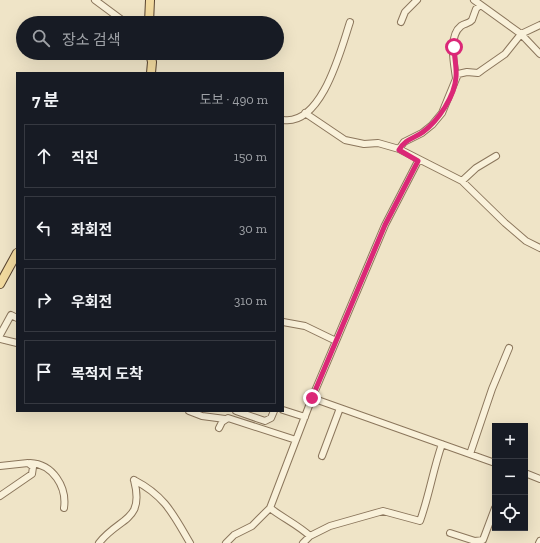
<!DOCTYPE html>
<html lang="ko">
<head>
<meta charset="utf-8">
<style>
	:root { --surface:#171b24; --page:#20242c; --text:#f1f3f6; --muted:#9ea1a6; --line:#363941 }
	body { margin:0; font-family:"Zilla Slab","Noto Sans KR",serif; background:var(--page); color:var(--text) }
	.controls { position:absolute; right:12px; bottom:12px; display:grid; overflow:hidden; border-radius:0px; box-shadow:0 4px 16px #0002 }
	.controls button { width:36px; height:36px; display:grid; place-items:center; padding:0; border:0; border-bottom:1px solid var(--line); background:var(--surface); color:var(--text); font:20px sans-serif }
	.stop { position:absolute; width:12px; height:12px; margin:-9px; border:3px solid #db2777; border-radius:50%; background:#fff }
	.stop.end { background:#db2777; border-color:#fff; box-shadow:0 1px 4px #0008 }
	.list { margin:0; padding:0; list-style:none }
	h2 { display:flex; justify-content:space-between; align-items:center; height:52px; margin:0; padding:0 16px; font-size:17px }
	h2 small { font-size:13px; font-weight:400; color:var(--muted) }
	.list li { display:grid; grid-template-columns:26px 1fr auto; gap:12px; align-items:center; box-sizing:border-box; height:64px; margin:0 8px 8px; padding:0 8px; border:1px solid var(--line); border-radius:0px }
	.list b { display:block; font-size:15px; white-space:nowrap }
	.list em { font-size:13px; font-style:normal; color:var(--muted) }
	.icon { flex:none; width:22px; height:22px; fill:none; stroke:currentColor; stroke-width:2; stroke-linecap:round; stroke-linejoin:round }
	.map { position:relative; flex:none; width:540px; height:543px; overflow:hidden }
	.search { position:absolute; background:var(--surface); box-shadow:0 4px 16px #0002; left:16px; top:16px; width:268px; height:44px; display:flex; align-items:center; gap:10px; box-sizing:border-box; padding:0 14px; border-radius:22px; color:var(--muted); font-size:15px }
	.panel { position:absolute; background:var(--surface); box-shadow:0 4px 16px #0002; left:16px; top:72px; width:268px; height:340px; border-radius:0px }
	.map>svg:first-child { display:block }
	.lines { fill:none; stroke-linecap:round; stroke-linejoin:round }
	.minor-casing { stroke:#8b765c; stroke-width:8 }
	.major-casing { stroke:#594430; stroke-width:10 }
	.minor { stroke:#f9f1da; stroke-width:6 }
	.major { stroke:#f2da9f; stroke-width:8 }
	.route { stroke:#db2777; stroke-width:5 }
</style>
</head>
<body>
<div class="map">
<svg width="540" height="543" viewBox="0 0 540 543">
	<rect width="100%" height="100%" fill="#efe4c7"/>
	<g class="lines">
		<g class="minor-casing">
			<path id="minor" d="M95,0L126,23
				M474,0L521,34L540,54
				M401,22L405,12L417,0
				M456,78C454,64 448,36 461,26C465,23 469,24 472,20L476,9L480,5
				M305,113L345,140L364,144L378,143L399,149L462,181L505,223L526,241L540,248
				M283,120C322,126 341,49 350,22
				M399,149L404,142L422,133L432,125L442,113L458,74L467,72L478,73L482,70L505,54L521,34L540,25
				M418,161L385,225L312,398L495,463
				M462,181L476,168L496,156
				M283,322L305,326L336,341
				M0,335L11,315L17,318
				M0,339L17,343
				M283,410L305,417
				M189,411L202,416L225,419
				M236,411L265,421L271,418L274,411
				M219,428L222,422L228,418L296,440
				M470,454L492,389L509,348
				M322,456L340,408
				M30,463C53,464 67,487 64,508
				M0,466L28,463L33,467L32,474L0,496
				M525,473L540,479
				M134,480C165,496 173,514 190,543
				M270,508C283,518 298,525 310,536
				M450,533L475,541L483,540L495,508
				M99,543C119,517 145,522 134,480
				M226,543L234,535L252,526L270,508L312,398
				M303,543L310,536L330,526L383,511L420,521C429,496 433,470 442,444
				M539,543L540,541"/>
		</g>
		<g class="major-casing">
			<path id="major" d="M149,23L150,0
				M150,53L152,62L151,73
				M0,284L17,253"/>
		</g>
		<use href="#minor" class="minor"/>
		<use href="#major" class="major"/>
	</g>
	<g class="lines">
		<path class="route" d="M312,398L385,225L418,161L399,150C405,139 415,138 423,132C438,121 455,96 456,77C457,68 454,56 454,47"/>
	</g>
</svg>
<div class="controls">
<button>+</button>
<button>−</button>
<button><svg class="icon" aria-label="locate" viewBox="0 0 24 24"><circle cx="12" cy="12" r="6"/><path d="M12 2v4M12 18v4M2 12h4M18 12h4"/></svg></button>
</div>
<div class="stop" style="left:454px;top:47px"></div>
<div class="stop end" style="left:312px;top:398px"></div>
<div class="search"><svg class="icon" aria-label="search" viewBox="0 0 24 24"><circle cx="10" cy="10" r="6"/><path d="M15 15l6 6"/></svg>장소 검색</div>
<section class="panel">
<h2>7 분<small>도보 · 490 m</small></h2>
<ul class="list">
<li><svg class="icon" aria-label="ahead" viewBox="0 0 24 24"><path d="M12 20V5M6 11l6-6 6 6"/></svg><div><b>직진</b></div><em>150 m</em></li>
<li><svg class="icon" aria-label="left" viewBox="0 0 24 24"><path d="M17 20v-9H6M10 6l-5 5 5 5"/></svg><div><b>좌회전</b></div><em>30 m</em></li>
<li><svg class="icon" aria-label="right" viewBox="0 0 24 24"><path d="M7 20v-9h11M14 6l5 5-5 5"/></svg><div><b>우회전</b></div><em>310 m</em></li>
<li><svg class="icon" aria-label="arrive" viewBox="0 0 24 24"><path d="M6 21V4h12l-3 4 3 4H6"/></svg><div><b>목적지 도착</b></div></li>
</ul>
</section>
</div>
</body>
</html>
